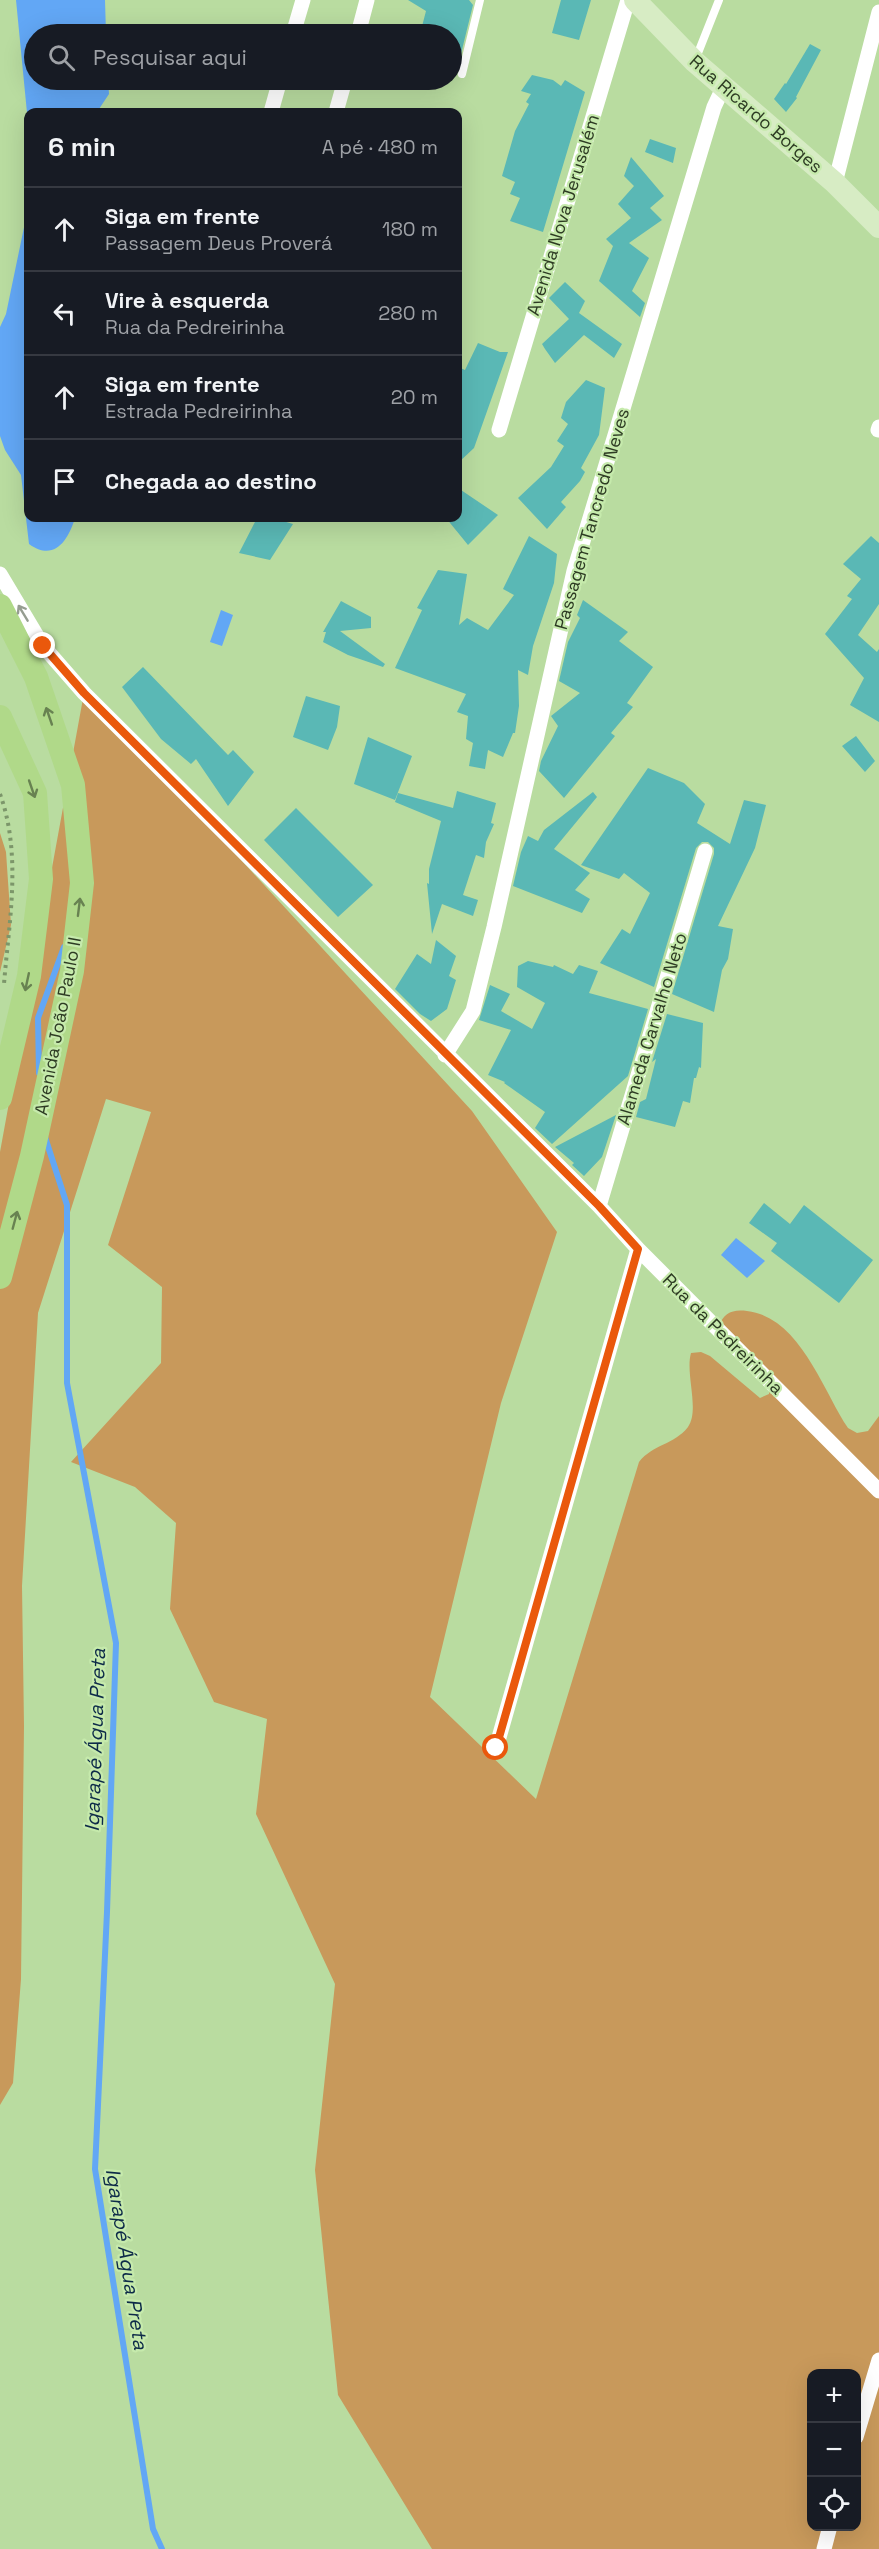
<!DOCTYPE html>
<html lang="pt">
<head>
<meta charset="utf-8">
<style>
	:root { --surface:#171b24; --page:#20242c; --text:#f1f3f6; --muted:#9ea1a6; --line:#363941 }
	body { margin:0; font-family:"Space Grotesk",sans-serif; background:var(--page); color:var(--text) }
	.controls { position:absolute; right:18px; bottom:18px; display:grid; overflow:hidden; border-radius:12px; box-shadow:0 6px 24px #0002 }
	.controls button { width:54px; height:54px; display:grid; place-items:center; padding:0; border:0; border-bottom:2px solid var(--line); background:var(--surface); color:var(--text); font:30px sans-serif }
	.stop { position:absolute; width:18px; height:18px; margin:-14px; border:4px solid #ea580c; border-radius:50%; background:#fff }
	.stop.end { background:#ea580c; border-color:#fff; box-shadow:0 2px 6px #0008 }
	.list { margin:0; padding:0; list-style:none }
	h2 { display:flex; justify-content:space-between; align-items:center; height:78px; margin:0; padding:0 24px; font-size:26px }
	h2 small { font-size:20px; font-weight:400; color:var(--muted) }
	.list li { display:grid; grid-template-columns:39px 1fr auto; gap:18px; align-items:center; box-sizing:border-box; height:84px; padding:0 24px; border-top:2px solid var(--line) }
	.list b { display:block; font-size:22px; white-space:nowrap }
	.list p { margin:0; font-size:20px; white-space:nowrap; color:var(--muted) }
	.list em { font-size:20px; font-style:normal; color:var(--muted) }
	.icon { flex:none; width:33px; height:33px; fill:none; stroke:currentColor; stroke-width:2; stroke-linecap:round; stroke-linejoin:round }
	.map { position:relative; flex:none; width:879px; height:2549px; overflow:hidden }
	.search { position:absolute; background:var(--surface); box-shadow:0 6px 24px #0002; left:24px; top:24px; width:438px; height:66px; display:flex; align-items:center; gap:15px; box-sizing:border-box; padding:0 21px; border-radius:33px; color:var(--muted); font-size:22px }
	.panel { position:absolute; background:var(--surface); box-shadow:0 6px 24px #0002; left:24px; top:108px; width:438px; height:414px; border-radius:12px }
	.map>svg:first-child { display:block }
	.green { fill:#c8995b; fill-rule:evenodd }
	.water { fill:#62a7f5 }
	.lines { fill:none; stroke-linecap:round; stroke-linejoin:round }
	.stream { stroke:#62a7f5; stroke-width:6 }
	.building { fill:#5ab8b5 }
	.path { stroke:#7c966a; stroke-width:4; stroke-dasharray:3 4.5; stroke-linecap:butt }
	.lane { stroke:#fff; stroke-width:8 }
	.street { stroke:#fff; stroke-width:15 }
	.secondary { stroke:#d7ecc4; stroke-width:22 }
	.primary { stroke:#b0d989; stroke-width:24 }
	.oneway { stroke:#969d91 }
	.oneway2 { stroke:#688251 }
	.route { stroke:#ea580c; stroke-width:8 }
	.labels { text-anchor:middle; stroke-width:4.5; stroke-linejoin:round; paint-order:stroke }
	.street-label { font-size:18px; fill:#2d3b23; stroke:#c6eaac }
	.water-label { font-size:20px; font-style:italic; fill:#0d2a48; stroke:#c6eaac }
</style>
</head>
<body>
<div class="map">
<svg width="879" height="2549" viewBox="0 0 879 2549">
	<rect width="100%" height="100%" fill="#b9dca0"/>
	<path class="green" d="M84,693L94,700L472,1111L557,1232L501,1403L430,1697L536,1799L639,1462C653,1444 674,1445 688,1427C700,1410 685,1374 691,1353L701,1352L710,1356L760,1398L769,1394V1384L718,1327C724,1313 732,1309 747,1311C800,1317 823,1391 848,1428L857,1433L868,1431L879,1416V2549H432L338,2395L315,2170L335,1984L256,1814L267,1719L214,1702L170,1609L176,1523L135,1487L71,1462L161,1363L162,1287L108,1245L151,1112L106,1099L38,1313L22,1586L24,1726L21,1979L13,2083L0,2105V1152ZM812,2374H856V2526H812Z
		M0,833L6,852L11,925L0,972Z"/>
	<path class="water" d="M16,0H105L106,34H34V80H108L109,94L97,112H28V123Z
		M28,208V518H75C68,541 54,562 29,544L21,475L5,450L0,436V327L6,314Z
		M221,610L233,615L222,646L210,642Z
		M736,1238L765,1261L747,1278L721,1255Z"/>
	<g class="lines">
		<path class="stream" d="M39,1073L38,1018L64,947
			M45,1137L67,1205V1383L116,1643L107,1912L95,2169L153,2529L162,2549"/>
	</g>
	<path class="building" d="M408,0H469L473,5L457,70H452V34H420L426,11Z
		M561,0H591L579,40L552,33Z
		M810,44L821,50L796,97L797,98L786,112L774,99L785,83L786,84Z
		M532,75L553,80L561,86L565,80L585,92L543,232L510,221L520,198L510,194L515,182L502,176L515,131L529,104L526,102L531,94L521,91Z
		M650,139L676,148L673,163L645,152Z
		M631,157L664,196L650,208L662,220L629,243L649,258L632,291L645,303L640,317L599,281L613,246L606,239L631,218L618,204L634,186L624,176Z
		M565,282L585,301L579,313L622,344L614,358L584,335L555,363L545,349L542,344L569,319L549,298Z
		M478,343L500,352H508L474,448L458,463V367L465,370Z
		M586,380L605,388L599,435L581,468L585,472L580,481L561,502L566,507L547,529L518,498L551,467L564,446L557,441L568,424L561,418L566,402Z
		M458,488L498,515L468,545L446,518H458Z
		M257,518H273L293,524L270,560L239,553Z
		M529,536L557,554L554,583L533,646L528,675L518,670L519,706L515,733H513L503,757L488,750L485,769L469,766L473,743L466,739L468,716L457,712L466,694L395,668L422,610L417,608L438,570L467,574L459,625L467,618L488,630L514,595L503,589Z
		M871,536L879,543V604L858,635L877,652L879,649V722L850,705L864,678L825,634L852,599L847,596L861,579L843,564Z
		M583,600L628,632L619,641L653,667L627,703L633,707L611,733L615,736L564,798L539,771L541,761L558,726L551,716L580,693L559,681L568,642L580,618L577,615Z
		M341,601L371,617V628L340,631L385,664L383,667L348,655L323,642L326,632H323Z
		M143,667L228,755L233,750L254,772L228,806L196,759L191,764L161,739L122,687Z
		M306,696L340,706L337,727L328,750L293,737Z
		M856,736L875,761L865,772L842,746Z
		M368,737L412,756L395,800L354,784Z
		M648,768L684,783L705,804L697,823L730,844L744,800L766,805L755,848L718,926L733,929L728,959L722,970L714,1012L672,994L714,854V848L708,842H702L696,848L654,987L600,963L622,929L630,934L650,893L624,873L619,879L581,865Z
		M457,791L496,803L491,823L494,824L486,842L484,858L476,855L463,895L478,900L473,916L442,904L432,934L427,883L429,884V869L441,821L395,802L398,793L453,808Z
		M593,792L597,797L554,849L590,873L575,890L590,899L582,913L513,886L521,852L528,836L538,841L544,830Z
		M296,808L373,885L338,917L264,840Z
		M436,940L456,956L449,976L456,980L447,1009L431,1021L420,1014L395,989L417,954L431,964Z
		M528,961L553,967L554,965L573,974L579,965L598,971L589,993L648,1009L628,1076L552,1144L535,1128L545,1112L504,1083L505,1082L488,1075L511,1030L479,1020L490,985L510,994L501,1011L532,1029L545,1003L517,987L518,966Z
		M667,1014L703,1023L701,1068L699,1067L696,1078H694L690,1103L683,1101L675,1127L636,1117L640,1102L646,1099L656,1059L652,1062Z
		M616,1115L602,1157L584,1176L572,1165L574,1163L555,1147Z
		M764,1203L790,1224L804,1205L873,1260L839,1303L771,1251L777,1243L749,1223Z"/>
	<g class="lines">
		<path class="path" d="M0,794C22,855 9,921 4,984"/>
		<path class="lane" d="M696,58L719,0
			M462,74L480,0"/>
		<path class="street" d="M293,34L303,0
			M358,34L367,0
			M271,112L280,80
			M336,112L345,80
			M835,183L879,12
			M499,430L628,0
			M878,430L879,427
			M0,574L43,646L84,693L599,1206L638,1249L879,1491
			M445,1055L473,1011L494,927L574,571L714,107L723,88
			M599,1206L705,851
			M496,1748L638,1249
			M856,2437L879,2360
			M824,2549L830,2526"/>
		<path class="secondary" d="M635,0L695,62L835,183L879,227"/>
		<path class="primary" d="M0,606L36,677L73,785L82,883L72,971L32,1156L0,1277
			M0,717L35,793L41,879L29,976L0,1098"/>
	</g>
	<defs><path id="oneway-shaft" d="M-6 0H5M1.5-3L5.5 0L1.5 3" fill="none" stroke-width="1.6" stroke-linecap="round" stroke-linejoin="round" transform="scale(1.5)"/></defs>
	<use class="oneway" href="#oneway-shaft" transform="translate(23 613) rotate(-121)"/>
	<g class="oneway2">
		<use href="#oneway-shaft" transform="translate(49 716) rotate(-109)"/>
		<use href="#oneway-shaft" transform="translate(32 789) rotate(71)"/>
		<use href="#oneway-shaft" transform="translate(79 907) rotate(-83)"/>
		<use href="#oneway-shaft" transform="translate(27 982) rotate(102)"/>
		<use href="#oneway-shaft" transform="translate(15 1220) rotate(-75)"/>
	</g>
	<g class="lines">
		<path class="route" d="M43,646L84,693L599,1206L638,1249L496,1748"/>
	</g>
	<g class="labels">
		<g class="street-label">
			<text transform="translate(756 114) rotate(41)" y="6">Rua Ricardo Borges</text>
			<text transform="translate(563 215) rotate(-73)" y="6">Avenida Nova Jerusalém</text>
			<text transform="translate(592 519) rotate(-74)" y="6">Passagem Tancredo Neves</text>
			<text transform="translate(58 1026) rotate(-79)" y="6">Avenida João Paulo II</text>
			<text transform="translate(652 1029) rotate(-73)" y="6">Alameda Carvalho Neto</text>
			<text transform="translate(723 1334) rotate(45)" y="6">Rua da Pedreirinha</text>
		</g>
		<g class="water-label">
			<text transform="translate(95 1740) rotate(-88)" y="7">Igarapé Água Preta</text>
			<text transform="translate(127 2259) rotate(81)" y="7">Igarapé Água Preta</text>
		</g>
	</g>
</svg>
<div class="controls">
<button>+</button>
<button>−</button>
<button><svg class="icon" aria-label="locate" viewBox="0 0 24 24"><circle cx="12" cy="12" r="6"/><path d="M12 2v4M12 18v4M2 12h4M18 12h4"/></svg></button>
</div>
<div class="stop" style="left:496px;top:1748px"></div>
<div class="stop end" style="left:43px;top:646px"></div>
<div class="search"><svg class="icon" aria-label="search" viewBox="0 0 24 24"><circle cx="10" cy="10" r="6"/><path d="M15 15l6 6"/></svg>Pesquisar aqui</div>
<section class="panel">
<h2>6 min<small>A pé · 480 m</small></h2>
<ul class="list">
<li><svg class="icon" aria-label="ahead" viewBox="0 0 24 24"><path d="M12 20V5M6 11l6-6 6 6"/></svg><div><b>Siga em frente</b><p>Passagem Deus Proverá</p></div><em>180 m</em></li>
<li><svg class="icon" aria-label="left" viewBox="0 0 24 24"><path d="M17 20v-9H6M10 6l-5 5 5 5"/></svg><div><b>Vire à esquerda</b><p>Rua da Pedreirinha</p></div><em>280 m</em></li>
<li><svg class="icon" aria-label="ahead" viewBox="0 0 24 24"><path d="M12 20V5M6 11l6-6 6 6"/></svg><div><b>Siga em frente</b><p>Estrada Pedreirinha</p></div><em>20 m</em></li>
<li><svg class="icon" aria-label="arrive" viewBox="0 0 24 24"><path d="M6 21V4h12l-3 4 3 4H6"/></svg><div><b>Chegada ao destino</b></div></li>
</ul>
</section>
</div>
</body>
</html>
